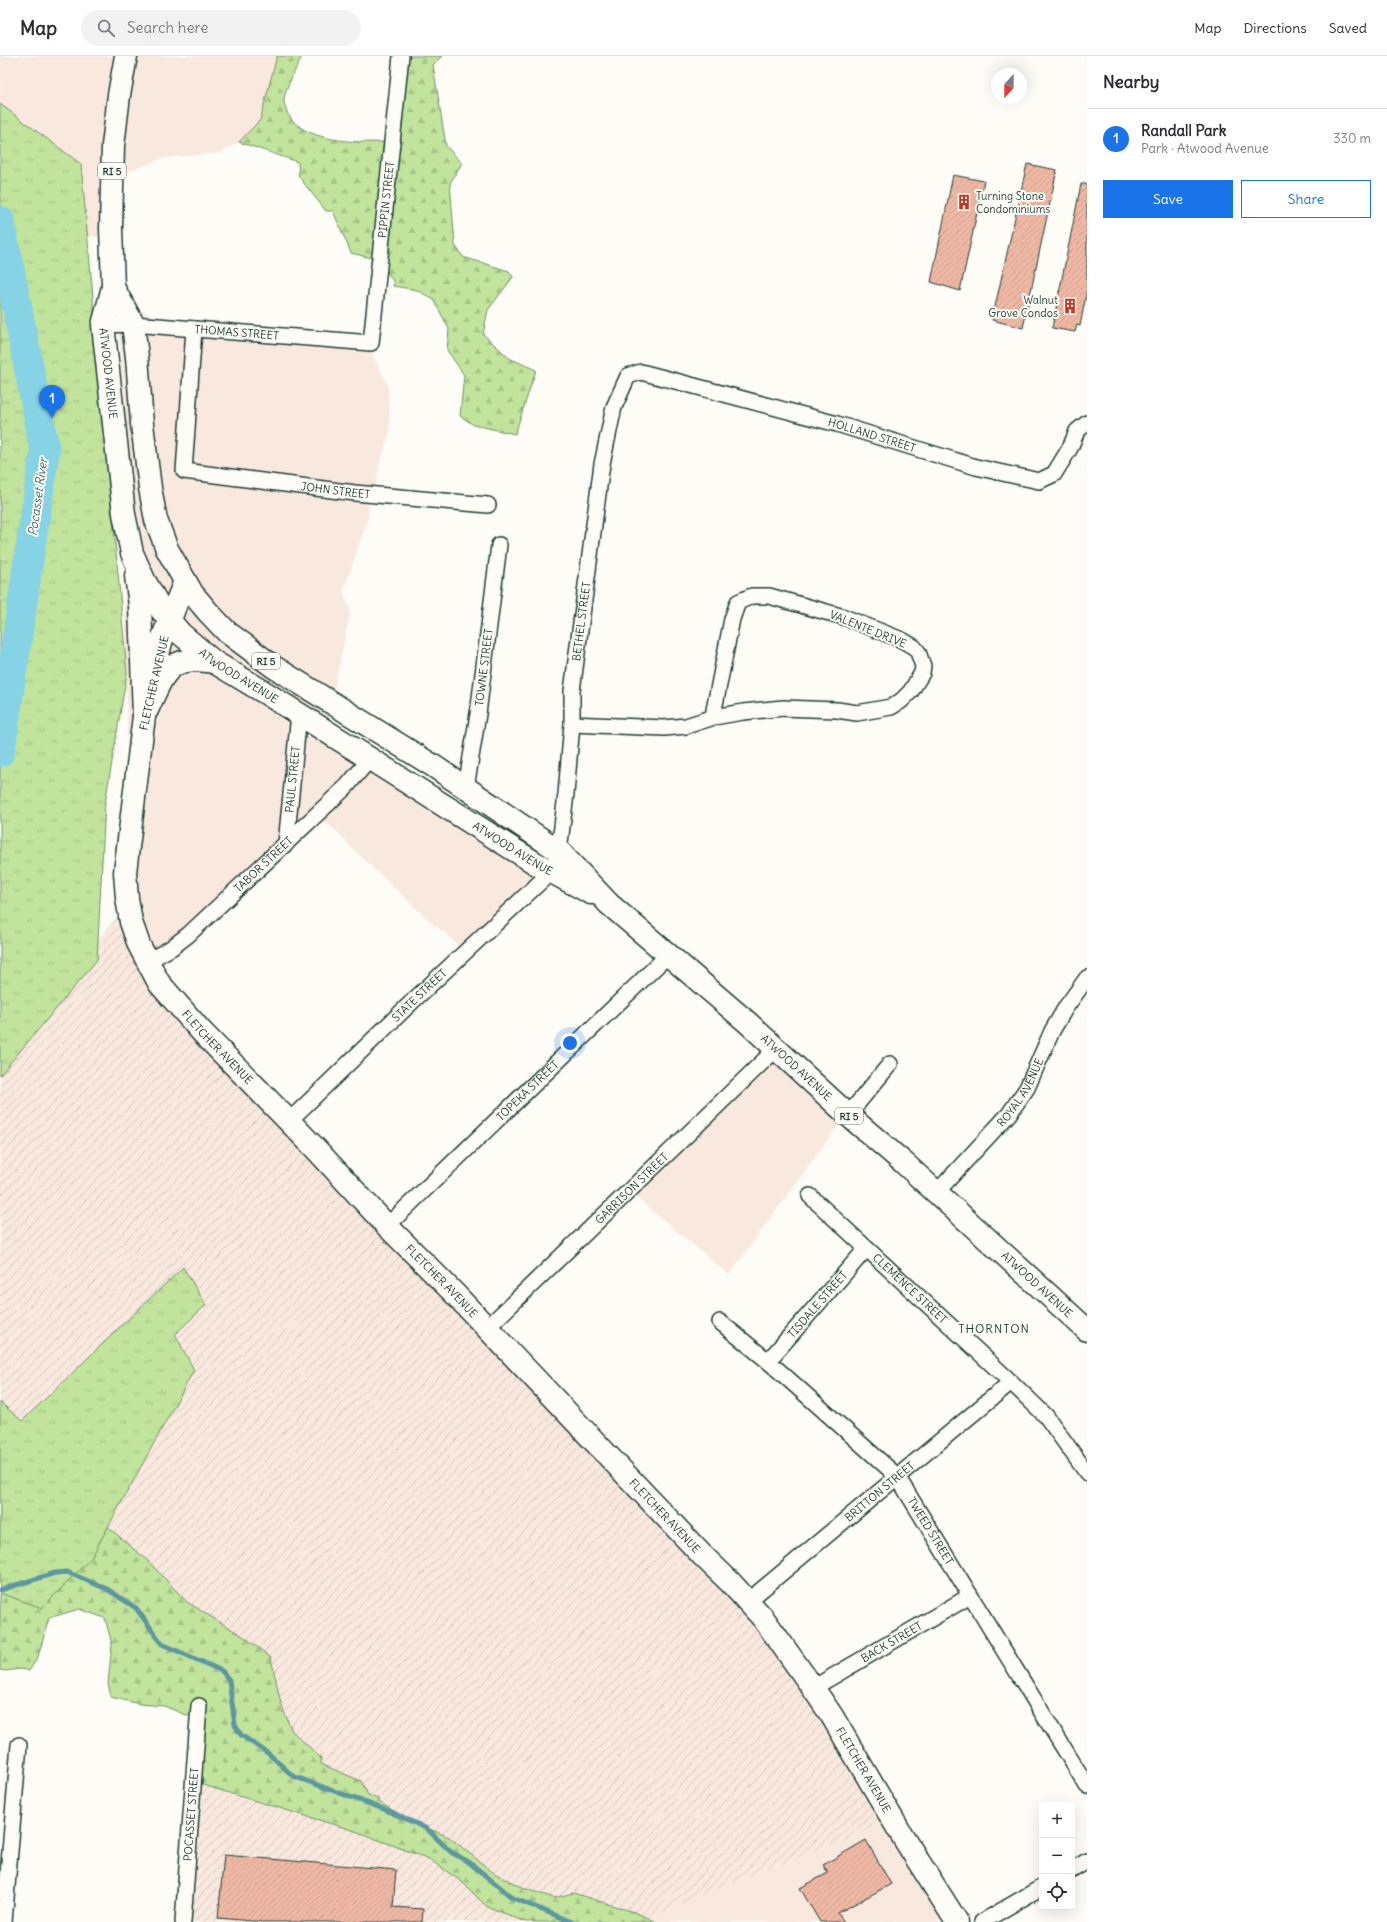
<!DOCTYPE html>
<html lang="en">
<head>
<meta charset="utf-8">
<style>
	:root { --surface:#fff; --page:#f2f2f3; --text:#2b2b33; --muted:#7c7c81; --line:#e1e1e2; --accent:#1a73e8 }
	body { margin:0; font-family:Delius,sans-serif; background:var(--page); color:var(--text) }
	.controls { position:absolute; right:12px; bottom:12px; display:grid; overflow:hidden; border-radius:0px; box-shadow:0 4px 16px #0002 }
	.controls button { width:36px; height:36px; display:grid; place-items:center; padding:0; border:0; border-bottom:1px solid var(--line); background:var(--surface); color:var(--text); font:20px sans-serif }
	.compass { position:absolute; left:991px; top:12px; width:36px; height:36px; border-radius:50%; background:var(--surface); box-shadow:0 4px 16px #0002; rotate:201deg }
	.you { position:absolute; left:570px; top:987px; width:14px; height:14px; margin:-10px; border:3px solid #fff; border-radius:50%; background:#1a73e8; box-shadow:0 0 0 6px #1a73e833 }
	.badge { display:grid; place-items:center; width:26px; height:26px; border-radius:50%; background:var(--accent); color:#fff; font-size:13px; font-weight:700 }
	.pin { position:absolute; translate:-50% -33px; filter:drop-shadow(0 1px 2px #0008) }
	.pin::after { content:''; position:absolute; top:21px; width:14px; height:12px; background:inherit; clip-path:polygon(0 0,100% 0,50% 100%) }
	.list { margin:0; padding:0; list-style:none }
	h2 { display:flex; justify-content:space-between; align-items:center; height:52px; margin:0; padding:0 16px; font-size:17px }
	h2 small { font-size:13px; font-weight:400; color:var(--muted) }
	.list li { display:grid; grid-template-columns:26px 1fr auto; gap:12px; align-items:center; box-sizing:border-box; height:60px; padding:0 16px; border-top:1px solid var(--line) }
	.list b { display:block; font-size:15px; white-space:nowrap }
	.list p { margin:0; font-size:13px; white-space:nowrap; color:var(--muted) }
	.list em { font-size:13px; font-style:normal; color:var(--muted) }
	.actions { display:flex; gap:8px; padding:12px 16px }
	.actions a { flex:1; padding:9px 0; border:1px solid var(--accent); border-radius:0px; text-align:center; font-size:14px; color:var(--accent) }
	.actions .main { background:var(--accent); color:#fff }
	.icon { flex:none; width:22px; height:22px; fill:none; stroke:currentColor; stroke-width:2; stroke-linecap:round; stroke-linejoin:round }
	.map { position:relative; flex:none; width:1087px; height:1866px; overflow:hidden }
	header { display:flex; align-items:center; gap:24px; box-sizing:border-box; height:56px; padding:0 20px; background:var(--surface); border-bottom:1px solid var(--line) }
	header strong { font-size:19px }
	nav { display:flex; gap:22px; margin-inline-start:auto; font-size:14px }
	.search { width:280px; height:36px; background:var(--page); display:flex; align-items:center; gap:10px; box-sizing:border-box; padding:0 14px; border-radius:22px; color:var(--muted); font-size:15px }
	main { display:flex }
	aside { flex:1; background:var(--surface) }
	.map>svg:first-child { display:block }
	.built { fill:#f9e8de }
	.industrial { fill:url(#industrial-furrows) }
	.forest { fill:url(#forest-firs); stroke:#709068 }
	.park { fill:url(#park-tufts); stroke:#709068 }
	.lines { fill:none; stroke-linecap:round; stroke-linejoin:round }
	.stream { stroke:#5d979f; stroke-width:5 }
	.river { stroke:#86d3e6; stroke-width:30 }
	.building { fill:url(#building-hatch); stroke:#1f3d34 }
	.street-casing { stroke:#1f3d34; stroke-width:18 }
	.secondary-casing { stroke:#1f3d34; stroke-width:25 }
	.primary-casing { stroke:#1f3d34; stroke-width:25 }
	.street { stroke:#fdfcf7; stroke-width:15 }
	.secondary { stroke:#fdfcf7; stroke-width:22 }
	.primary { stroke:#fdfcf7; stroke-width:22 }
	.labels { text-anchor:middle; stroke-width:4; stroke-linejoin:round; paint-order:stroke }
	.shield { fill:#fdfcf7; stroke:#62766e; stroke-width:1 }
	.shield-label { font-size:10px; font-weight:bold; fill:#1f3d34 }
	.poi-label { font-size:11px; fill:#1f3d34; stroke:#fdfcf7; text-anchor:start }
	.street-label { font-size:11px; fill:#1f3d34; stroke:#fdfcf7 }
	.water-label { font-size:12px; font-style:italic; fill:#396260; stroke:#fdfcf7 }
	.neighbourhood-label { font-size:12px; letter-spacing:1px; fill:#1f3d34; stroke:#fdfcf7 }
</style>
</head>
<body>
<header>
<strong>Map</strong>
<div class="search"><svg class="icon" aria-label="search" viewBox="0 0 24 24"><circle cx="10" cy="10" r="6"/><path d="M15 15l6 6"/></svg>Search here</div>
<nav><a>Map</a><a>Directions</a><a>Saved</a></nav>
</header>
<main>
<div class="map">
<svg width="1087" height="1866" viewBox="0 0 1087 1866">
	<defs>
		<pattern id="industrial-furrows" width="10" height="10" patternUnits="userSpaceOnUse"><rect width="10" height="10" fill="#f9e8de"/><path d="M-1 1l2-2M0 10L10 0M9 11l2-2" fill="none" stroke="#d5c8bf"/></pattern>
		<pattern id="forest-firs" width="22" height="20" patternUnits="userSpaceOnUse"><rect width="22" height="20" fill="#c1e39c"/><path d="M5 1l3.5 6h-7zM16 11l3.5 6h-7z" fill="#a5c487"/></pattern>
		<pattern id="park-tufts" width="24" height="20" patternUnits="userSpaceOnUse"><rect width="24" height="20" fill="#c1e39c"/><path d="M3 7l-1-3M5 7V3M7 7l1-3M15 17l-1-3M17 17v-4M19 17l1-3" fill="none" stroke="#a5c487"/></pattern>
		<pattern id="building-hatch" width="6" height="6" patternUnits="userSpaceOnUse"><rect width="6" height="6" fill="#efb8a4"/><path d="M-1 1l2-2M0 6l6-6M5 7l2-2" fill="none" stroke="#cc9f8e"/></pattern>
	</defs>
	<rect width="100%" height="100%" fill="#fdfcf7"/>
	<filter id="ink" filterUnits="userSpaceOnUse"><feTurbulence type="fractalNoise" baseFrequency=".025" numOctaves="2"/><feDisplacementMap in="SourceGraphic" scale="8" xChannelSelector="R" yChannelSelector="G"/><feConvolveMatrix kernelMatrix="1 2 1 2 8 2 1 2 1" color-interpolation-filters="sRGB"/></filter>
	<g filter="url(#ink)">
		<path class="built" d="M0,0H277L260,64L239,86L220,97L163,102L120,119L110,181L71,180L0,149Z
			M129,248L161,264L367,289L388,329L390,376L379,410L376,430L369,435L368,463L343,535L349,551L350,559L326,669L547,815L461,893L447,878L434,869L353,793L340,778L322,763L149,905L130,869L122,364L125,350L118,269Z
			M774,994L845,1060L729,1219L630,1136Z
			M888,1763L956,1866H654L661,1858L700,1839L831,1789H839Z"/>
		<path class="industrial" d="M125,853L143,901L762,1563L888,1763L839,1789H831L700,1839L661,1858L655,1865L634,1856L573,1837L554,1842L523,1832L494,1817L449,1781L413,1766L379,1745L378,1743L368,1739L360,1725L321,1708V1702L292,1675L281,1648L271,1602L187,1546L148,1505L102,1466L18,1375L0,1360V994Z
			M193,1726L355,1775L429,1803L462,1826L486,1850L526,1866H182Z"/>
		<path class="forest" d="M277,0H302C298,9 283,36 284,45C288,86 354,87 385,86L395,0H442L433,9L446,90L462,107L450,127L455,189L463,201L509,215L513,221L488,254L483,278L509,302L536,314L515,378L474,369L460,360L464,319L447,294L449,273L434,244L417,234L393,230L394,227L380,204L351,197L333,155H326L299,121L298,106L239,86L260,64Z
			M0,1360L102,1466L148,1505L187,1546L246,1582L271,1602L281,1648L292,1675L321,1702V1708L361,1725L368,1739L378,1743L379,1746L413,1766L449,1781L494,1817L523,1832L554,1842L573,1837L634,1856L655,1865L654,1866H526L486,1850L462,1826L429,1803L355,1775L193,1726L196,1663L164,1650L139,1648L111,1641L108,1627L112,1588L105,1562L79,1553L49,1562L38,1601L29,1615C20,1610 9,1617 0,1614Z"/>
		<path class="park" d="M0,48L81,108L127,617L105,747L97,904L0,1019Z
			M183,1211L206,1249L175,1278L194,1314L91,1502L42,1552L0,1537V1346L22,1365Z"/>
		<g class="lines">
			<path class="stream" d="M0,1534L55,1517L67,1516L107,1533L136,1552L162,1588L222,1615L229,1624L235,1669L241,1679L269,1698L293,1720L386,1754L417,1768L427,1773L451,1796L470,1807L513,1842L572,1866"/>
			<path class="river" d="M0,165L45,394L0,696"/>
		</g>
		<path class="building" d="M1027,108L1057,114L1023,272L992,264Z
			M953,119L984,125L960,235L931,226Z
			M1081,128H1087V234L1080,270L1077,269L1075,276L1052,272Z
			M866,1784L891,1828L838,1857L844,1866H820L800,1832L828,1817L823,1809Z
			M224,1799L396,1814L393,1851L423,1853L422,1866H263L218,1862Z"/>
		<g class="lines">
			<g class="street-casing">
				<g id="street">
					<path id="s1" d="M103,269L133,268L371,287L401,0"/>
					<path id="s2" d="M194,273L184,415L355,437L488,449"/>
					<path d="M572,668L664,672L686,670L714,661L743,656L783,652L837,654L857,657L891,651L901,645L911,635L922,617L923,610L918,596L914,591L902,584L844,561L769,540H752L738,546L732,563L714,654V661"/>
					<path id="s3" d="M466,732L478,658L499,489"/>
					<path id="s4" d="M286,788L299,658"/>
					<path id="s5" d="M148,905L171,892L188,879L347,730L370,703"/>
					<path d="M848,1059L890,1008"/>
					<path id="s6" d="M289,1065L416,942L552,815L559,795L566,738L572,668V635L602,408L614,351L628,320L641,316L683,327L837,368L976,411L1039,425L1054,418L1070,392L1077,375L1087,367"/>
					<path id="s7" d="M936,1137L1009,1058L1027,1032L1052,975L1066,951L1087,922"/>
					<path id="s8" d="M810,1140L1011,1326L1046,1360L1087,1417"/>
					<path id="s9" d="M387,1170L668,899"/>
					<path id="s10" d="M720,1266L768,1305L897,1420L1087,1730"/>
					<path id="s11" d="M487,1272L776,993"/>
					<path id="s12" d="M768,1305L866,1193"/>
					<path id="s13" d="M748,1545L1011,1326"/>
					<path id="s14" d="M813,1632L970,1540"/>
					<path d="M1072,1814L1087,1805"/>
					<path d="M4,1866L19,1689"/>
					<path id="s15" d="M183,1866L199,1650"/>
					<path d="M982,1866L1042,1831"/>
				</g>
			</g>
			<g class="secondary-casing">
				<g id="secondary">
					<path id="s16" d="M185,525L161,586L144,660L125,816L127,842L131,866L139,889L159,927L201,975L315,1092L387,1170L452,1235L702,1499L731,1527L763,1562L813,1632L832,1660L903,1781L957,1866"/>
				</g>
			</g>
			<g class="primary-casing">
				<g id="primary">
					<path id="s17" d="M126,0L119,39L113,90L111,172L113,231L103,269L124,458L132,497L144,524L162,555L170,565L181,578L214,606L264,636L535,807L591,837"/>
					<path id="s18" d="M113,231L133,268L137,301L142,368L150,432L156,464L167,493L192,537L208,556L227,576L274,611L432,709L559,795L609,848L747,966L848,1059L904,1107L1087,1274"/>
					<path d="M136,520L140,549L144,660"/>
					<path d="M147,654C164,617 168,598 214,606"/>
				</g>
			</g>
			<use href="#street" class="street"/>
			<use href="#secondary" class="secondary"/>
			<use href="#primary" class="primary"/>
		</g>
	</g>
	<defs>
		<g id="building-bare" transform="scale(1.2)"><path d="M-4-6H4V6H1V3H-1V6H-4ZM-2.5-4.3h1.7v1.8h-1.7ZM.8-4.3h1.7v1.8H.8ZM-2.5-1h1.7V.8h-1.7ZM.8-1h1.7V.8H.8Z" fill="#c8321e" stroke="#fdfcf7" stroke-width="2.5" paint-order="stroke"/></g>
	</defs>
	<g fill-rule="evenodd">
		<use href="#building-bare" x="964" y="146"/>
		<use href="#building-bare" x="1070" y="250"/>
	</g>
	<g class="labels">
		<g class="shield">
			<rect x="98" y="107" width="28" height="16" rx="3"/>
			<rect x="252" y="597" width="28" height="16" rx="3"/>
			<rect x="835" y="1052" width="28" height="16" rx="3"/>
		</g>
		<g class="shield-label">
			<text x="112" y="119">RI 5</text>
			<text x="266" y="609">RI 5</text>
			<text x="849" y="1064">RI 5</text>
		</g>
		<g class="poi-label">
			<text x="976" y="144">Turning Stone<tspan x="976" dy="13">Condominiums</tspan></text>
			<text x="1058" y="248" text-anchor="end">Walnut<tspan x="1058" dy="13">Grove Condos</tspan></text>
		</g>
		<g class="street-label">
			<text dy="4" stroke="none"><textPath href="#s1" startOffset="413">PIPPIN STREET</textPath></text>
			<text dy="4" stroke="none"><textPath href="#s1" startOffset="134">THOMAS STREET</textPath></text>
			<text dy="4" stroke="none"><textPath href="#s17" startOffset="320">ATWOOD AVENUE</textPath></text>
			<text dy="4" stroke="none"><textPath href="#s6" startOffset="1119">HOLLAND STREET</textPath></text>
			<text dy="4" stroke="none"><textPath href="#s2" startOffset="295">JOHN STREET</textPath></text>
			<text dy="4" stroke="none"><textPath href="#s6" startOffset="615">BETHEL STREET</textPath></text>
			<text transform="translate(868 573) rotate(22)" y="4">VALENTE DRIVE</text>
			<text dy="4" stroke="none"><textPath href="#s3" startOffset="122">TOWNE STREET</textPath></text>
			<text dy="4" stroke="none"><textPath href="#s17" startOffset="668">ATWOOD AVENUE</textPath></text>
			<text transform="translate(154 627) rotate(-77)" y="4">FLETCHER AVENUE</text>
			<text dy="4" stroke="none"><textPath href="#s4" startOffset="65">PAUL STREET</textPath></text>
			<text dy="4" stroke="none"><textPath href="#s17" startOffset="992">ATWOOD AVENUE</textPath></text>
			<text dy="4" stroke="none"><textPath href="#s5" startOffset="151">TABOR STREET</textPath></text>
			<text dy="4" stroke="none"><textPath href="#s6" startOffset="181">STATE STREET</textPath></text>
			<text dy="4" stroke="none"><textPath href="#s16" startOffset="503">FLETCHER AVENUE</textPath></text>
			<text dy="4" stroke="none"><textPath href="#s18" startOffset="1093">ATWOOD AVENUE</textPath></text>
			<text dy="4" stroke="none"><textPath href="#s9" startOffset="195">TOPEKA STREET</textPath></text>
			<text dy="4" stroke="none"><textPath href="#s7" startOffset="132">ROYAL AVENUE</textPath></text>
			<text dy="4" stroke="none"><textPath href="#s11" startOffset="201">GARRISON STREET</textPath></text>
			<text dy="4" stroke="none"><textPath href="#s16" startOffset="827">FLETCHER AVENUE</textPath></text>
			<text dy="4" stroke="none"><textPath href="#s18" startOffset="1417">ATWOOD AVENUE</textPath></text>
			<text dy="4" stroke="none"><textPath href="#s8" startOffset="136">CLEMENCE STREET</textPath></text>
			<text dy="4" stroke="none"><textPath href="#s12" startOffset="75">TISDALE STREET</textPath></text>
			<text dy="4" stroke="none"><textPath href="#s13" startOffset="171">BRITTON STREET</textPath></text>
			<text dy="4" stroke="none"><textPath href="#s16" startOffset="1151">FLETCHER AVENUE</textPath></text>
			<text dy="4" stroke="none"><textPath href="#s10" startOffset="299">TWEED STREET</textPath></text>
			<text dy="4" stroke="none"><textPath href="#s14" startOffset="91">BACK STREET</textPath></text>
			<text dy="4" stroke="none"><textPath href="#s16" startOffset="1475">FLETCHER AVENUE</textPath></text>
			<text dy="4" stroke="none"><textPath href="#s15" startOffset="108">POCASSET STREET</textPath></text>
		</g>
		<g class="water-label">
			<text transform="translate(38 441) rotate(-82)" y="4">Pocasset River</text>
		</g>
		<g class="neighbourhood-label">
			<text x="994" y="1277">THORNTON</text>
		</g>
	</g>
</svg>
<div class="controls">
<button>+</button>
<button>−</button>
<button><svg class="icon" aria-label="locate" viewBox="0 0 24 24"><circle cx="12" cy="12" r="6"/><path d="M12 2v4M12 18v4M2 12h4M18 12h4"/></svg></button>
</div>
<svg class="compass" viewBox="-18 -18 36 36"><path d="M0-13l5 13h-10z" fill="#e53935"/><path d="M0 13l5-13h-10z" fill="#7c7c81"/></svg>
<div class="you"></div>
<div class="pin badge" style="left:52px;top:362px">1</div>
</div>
<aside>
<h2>Nearby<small></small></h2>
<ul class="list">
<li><span class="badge">1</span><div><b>Randall Park</b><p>Park · Atwood Avenue</p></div><em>330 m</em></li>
</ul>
<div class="actions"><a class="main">Save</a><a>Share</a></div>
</aside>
</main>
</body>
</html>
